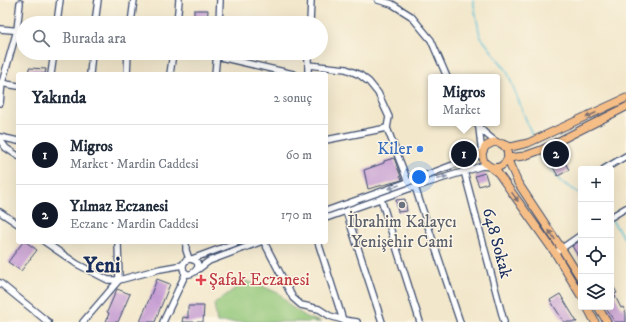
<!DOCTYPE html>
<html lang="tr">
<meta charset="utf-8">
<style>
body{margin:0;font-family:"IM FELL DW Pica",serif;background:#f2f2f3;color:#1f2937}
.controls{position:absolute;right:12px;bottom:12px;display:grid;overflow:hidden;border-radius:4px;box-shadow:0 4px 16px #0002}
.controls button{width:36px;height:36px;display:grid;place-items:center;padding:0;border:0;border-bottom:1px solid #e0e1e3;background:#fff;color:#1f2937;font:20px sans-serif}
.you{position:absolute;left:419px;top:177px;width:14px;height:14px;margin:-10px;border:3px solid #fff;border-radius:50%;background:#1a73e8;box-shadow:0 0 0 6px #1a73e833}
.badge{display:grid;place-items:center;width:26px;height:26px;border-radius:50%;background:#111827;color:#fff;font-size:13px;font-weight:700}
.pin{position:absolute;translate:-50% -50%;border:2px solid #fff;box-shadow:0 1px 4px #0006}
.popup{position:absolute;left:428px;top:74px;width:72px;height:52px;box-sizing:border-box;display:grid;place-content:center;border-radius:4px;background:#fff;filter:drop-shadow(0 1px 3px #0005);font-size:13px;white-space:nowrap;color:#747a83}
.popup b{font-size:15px;color:#1f2937}
.popup::after{content:'';position:absolute;left:50%;top:100%;margin-left:-8px;border:8px solid transparent;border-top-color:#fff}
.list{margin:0;padding:0;list-style:none}
h2{display:flex;justify-content:space-between;align-items:center;height:52px;margin:0;padding:0 16px;font-size:17px}
h2 small{font-size:13px;font-weight:400;color:#747a83}
.list li{display:grid;grid-template-columns:26px 1fr auto;gap:12px;align-items:center;box-sizing:border-box;height:60px;padding:0 16px;border-top:1px solid #e0e1e3}
.list b{display:block;font-size:15px;white-space:nowrap}
.list p{margin:0;font-size:13px;white-space:nowrap;color:#747a83}
.list em{font-size:13px;font-style:normal;color:#747a83}
.icon{flex:none;width:22px;height:22px;fill:none;stroke:currentColor;stroke-width:2;stroke-linecap:round;stroke-linejoin:round}
.map{position:relative;flex:none;width:626px;height:322px;overflow:hidden}
.search{position:absolute;background:#fff;box-shadow:0 4px 16px #0002;left:16px;top:16px;width:312px;height:44px;display:flex;align-items:center;gap:10px;box-sizing:border-box;padding:0 14px;border-radius:22px;color:#747a83;font-size:15px}
.panel{position:absolute;background:#fff;box-shadow:0 4px 16px #0002;left:16px;top:72px;width:312px;height:172px;border-radius:4px}
.map>svg:first-child{display:block}
.green{fill:#92c678;stroke:#567a6b}
.lines{fill:none;stroke-linecap:round;stroke-linejoin:round}
.stream{stroke:#5cc1d9;stroke-width:1.5}
.building{fill:#c195d2}
.minor-casing{stroke:#3b4b6e;stroke-width:8}
.major-casing{stroke:#3b4b6e;stroke-width:9}
.minor{stroke:#fff;stroke-width:5.5}
.major{stroke:#f6be87;stroke-width:7}
.oneway{fill:#7e6f70}
.oneway2{fill:#8d97ae}
.shop-dot{fill:#3f7fe0;stroke:#fcf5e5;stroke-width:1.5}
.worship-dot{fill:#6b7280;stroke:#fcf5e5;stroke-width:1.5}
.health-dot{fill:#e0444e;stroke:#fcf5e5;stroke-width:1.5}
.labels{text-anchor:middle;dominant-baseline:central;stroke-width:3;stroke-linejoin:round;paint-order:stroke}
.shop-label{font-size:17px;fill:#366cbe;stroke:#fcf5e5;text-anchor:end}
.worship-label{font-size:17px;fill:#5b616d;stroke:#fcf5e5}
.street-label{font-size:17px;fill:#1b2f5e;stroke:#fcf5e5}
.health-label{font-size:17px;fill:#be3a42;stroke:#fcf5e5;text-anchor:start}
.district-label{font-size:21px;font-weight:bold;fill:#1b2f5e;stroke:#fcf5e5}
</style>
<div class="map">
<svg width="626" height="322" viewBox="0 0 626 322">
<rect width="100%" height="100%" fill="#fcf5e5"/>
<filter id="ink" filterUnits="userSpaceOnUse"><feTurbulence type="fractalNoise" baseFrequency=".025" numOctaves="2"/><feDisplacementMap in="SourceGraphic" scale="8" xChannelSelector="R" yChannelSelector="G"/><feConvolveMatrix kernelMatrix="1 2 1 2 8 2 1 2 1" color-interpolation-filters="sRGB"/></filter>
<filter id="wash" filterUnits="userSpaceOnUse"><feTurbulence type="fractalNoise" baseFrequency=".012" numOctaves="4" result="noise"/><feDisplacementMap in="SourceGraphic" scale="16" xChannelSelector="R" yChannelSelector="G"/><feGaussianBlur stdDeviation="0.9" result="paint"/><feColorMatrix in="noise" values="0 0 0 0 0 0 0 0 0 0 0 0 0 0 0 0 0 1.4 0 .05"/><feComposite in="paint" operator="in"/></filter>
<g filter="url(#wash)">
<rect width="100%" height="100%" fill="#f2e7cb"/>
<polygon class="green" points="245,281 262,286 280,294 290,306 308,318 321,322 217,322 214,304"/>
<g class="lines">
<g class="stream">
<polyline points="473,0 480,36 507,71 532,135"/>
<polyline points="540,157 561,182 581,194"/>
<polyline points="611,219 626,241"/>
</g>
</g>
<g id="blocks">
<g class="building">
<polygon points="194,10 208,10 207,23 194,23"/>
<polygon points="29,68 46,69 45,74 28,74"/>
<polygon points="557,148 569,170 558,176 545,153"/>
<polygon points="394,158 402,180 368,189 364,170 384,163 384,161"/>
<polygon points="485,173 488,183 479,186 475,176"/>
<polygon points="405,199 407,211 398,212 396,200"/>
<polygon points="581,240 581,261 572,246"/>
<polygon points="23,242 26,242 37,250 21,271 8,262"/>
<polygon points="157,279 170,284 158,314 155,322 140,322"/>
<polygon points="611,282 617,293 614,294 621,308 623,307 626,313 626,322 615,322 605,307 611,307"/>
<polygon points="117,289 130,294 118,322 106,322 109,313 107,312"/>
<polygon points="560,294 577,322 564,322 550,300"/>
<polygon points="188,306 204,306 203,322 182,322 183,317 188,318"/>
</g>
</g>
</g>
<g filter="url(#ink)">
<use href="#blocks" fill-opacity="0" stroke="#3b4b6e" stroke-width="1"/>
<g class="lines">
<defs>
<g id="minor">
<polyline points="378,0 392,4 411,16 431,40 447,77"/>
<polyline points="57,23 60,0"/>
<polyline points="95,23 98,0"/>
<polyline points="131,23 134,0"/>
<polyline points="177,23 179,0"/>
<polyline points="219,23 220,0"/>
<polyline points="310,23 311,0"/>
<polyline points="0,29 23,31"/>
<polyline points="203,53 293,74"/>
<polyline points="308,53 308,74"/>
<polyline points="308,65 346,69 360,75 369,82 378,93 389,117 387,128 408,182"/>
<polyline points="51,74 54,53"/>
<polyline points="90,74 92,53"/>
<polyline points="127,74 128,53"/>
<polyline points="170,74 173,53"/>
<polyline points="215,74 217,53"/>
<polyline points="0,83 18,86"/>
<polyline points="0,103 2,83 17,30 20,3"/>
<path d="M476,123c6,9 13,14 22,20"/>
<polyline points="0,137 18,141"/>
<polyline points="0,140 6,148 18,156"/>
<polyline points="326,140 387,128"/>
<polyline points="604,169 626,156"/>
<polyline points="464,171 504,322"/>
<polyline points="415,187 460,322"/>
<polyline points="381,199 420,322"/>
<polyline points="326,211 408,182 482,154 479,128"/>
<polyline points="346,211 382,322"/>
<polyline points="0,212 18,224"/>
<polyline points="611,217 626,208"/>
<polyline points="326,218 411,188 482,166 491,167"/>
<polyline points="45,242 77,264 108,280 119,280 160,269 183,265 185,261 189,259"/>
<polyline points="186,242 186,250 189,259"/>
<polyline points="264,242 293,298 301,305 319,309 330,316 343,320 357,322"/>
<polyline points="318,242 343,320"/>
<polyline points="555,253 581,235"/>
<polyline points="192,259 238,242"/>
<path d="M183,265c-1,22 29,-2 7,-6"/>
<polyline points="197,270 209,261 260,242"/>
<polyline points="0,283 48,322"/>
<polyline points="83,322 119,280 118,242"/>
<polyline points="163,322 186,273"/>
</g>
<g id="major">
<polyline points="503,144 511,147 528,143 626,98"/>
<polyline points="508,158 524,156 541,150 626,107"/>
<path d="M491,167c8,2 13,-1 17,-9"/>
<polyline points="581,279 562,249 518,183 510,165 508,158 507,150 505,147 502,144 494,142 486,146 484,149 482,154 484,162 498,173 555,253 581,296"/>
<polyline points="587,307 595,322"/>
<polyline points="598,307 607,322"/>
</g>
</defs>
<use href="#minor" class="minor-casing"/>
<use href="#major" class="major-casing"/>
<use href="#minor" class="minor"/>
<use href="#major" class="major"/>
</g>
<defs><path id="oneway-solid" d="M-6-.8H1V-3.2L6.5 0L1 3.2V.8H-6Z"/></defs>
<g class="oneway">
<use href="#oneway-solid" transform="translate(591 115) rotate(155)"/>
<use href="#oneway-solid" transform="translate(515 197) rotate(55)"/>
<use href="#oneway-solid" transform="translate(552 235) rotate(-124)"/>
</g>
<g class="oneway2">
<use href="#oneway-solid" transform="translate(442 178) rotate(-18)"/>
<use href="#oneway-solid" transform="translate(394 187) rotate(161)"/>
</g>
</g>
<circle class="shop-dot" cx="420" cy="149" r="4"/>
<circle class="worship-dot" cx="402" cy="205" r="4"/>
<path class="health-dot" d="M199 274h4v4h4v4h-4v4h-4v-4h-4v-4h4z"/>
<g class="labels">
<g class="shop-label">
<text x="412" y="149">Kiler</text>
</g>
<g class="worship-label">
<text x="402" y="222">İbrahim Kalaycı<tspan x="402" dy="20">Yenişehir Cami</tspan></text>
</g>
<g class="street-label">
<text transform="translate(497 243) rotate(75)">648 Sokak</text>
</g>
<g class="health-label">
<text x="209" y="280">Şafak Eczanesi</text>
</g>
<g class="district-label">
<text x="102" y="266">Yeni</text>
</g>
</g>
</svg>
<div class="controls">
<button>+</button>
<button>−</button>
<button><svg class="icon" aria-label="locate" viewBox="0 0 24 24"><circle cx="12" cy="12" r="6"/><path d="M12 2v4M12 18v4M2 12h4M18 12h4"/></svg></button>
<button><svg class="icon" aria-label="layers" viewBox="0 0 24 24"><path d="M12 4l9 5-9 5-9-5zM3 14l9 5 9-5"/></svg></button>
</div>
<div class="you"></div>
<div class="pin badge" style="left:464px;top:154px">1</div>
<div class="popup"><b>Migros</b>Market</div>
<div class="pin badge" style="left:556px;top:154px">2</div>
<div class="search"><svg class="icon" aria-label="search" viewBox="0 0 24 24"><circle cx="10" cy="10" r="6"/><path d="M15 15l6 6"/></svg>Burada ara</div>
<section class="panel">
<h2>Yakında<small>2 sonuç</small></h2>
<ul class="list">
<li><span class="badge">1</span><div><b>Migros</b><p>Market · Mardin Caddesi</p></div><em>60 m</em></li>
<li><span class="badge">2</span><div><b>Yılmaz Eczanesi</b><p>Eczane · Mardin Caddesi</p></div><em>170 m</em></li>
</ul>
</section>
</div>
